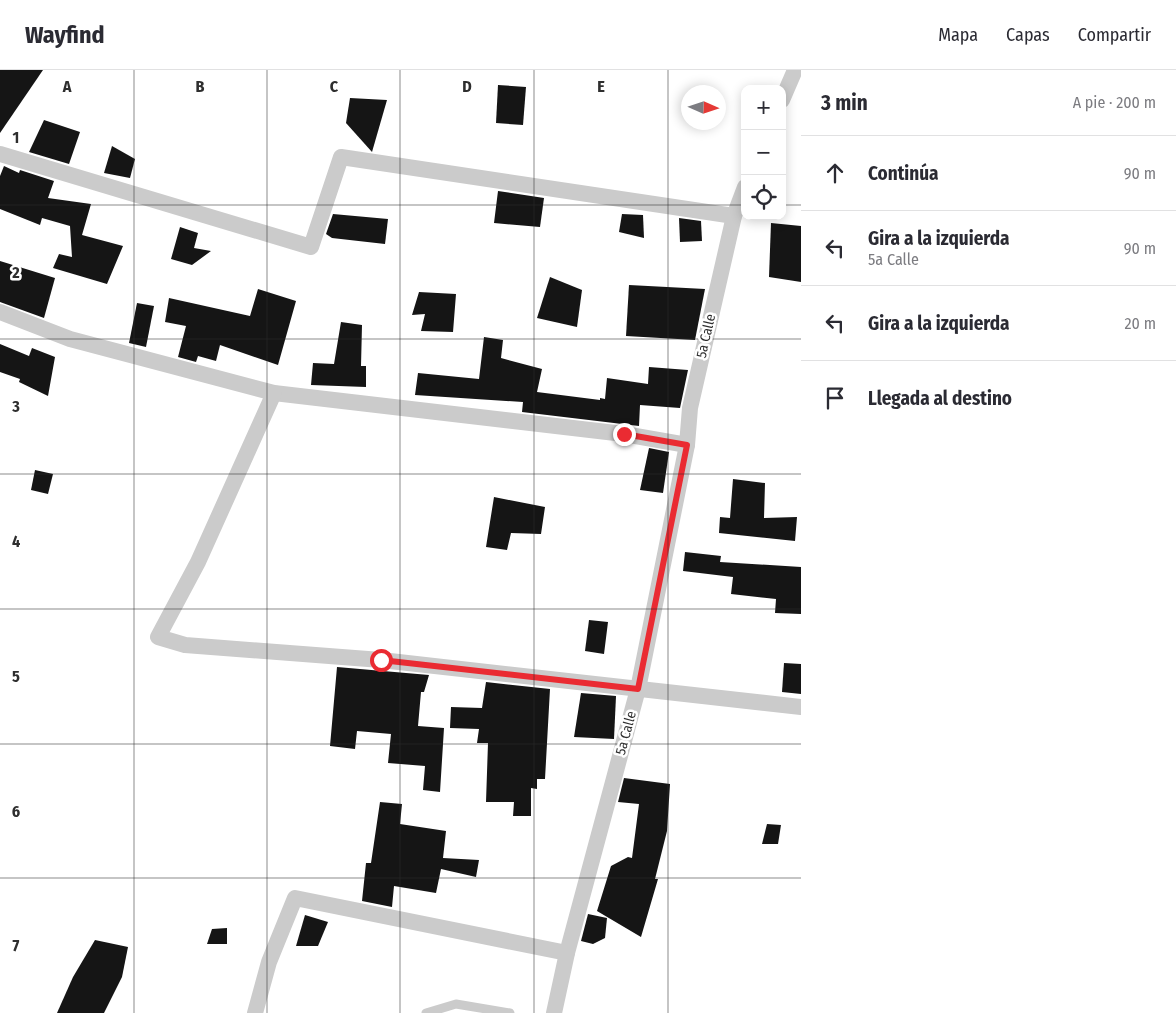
<!DOCTYPE html>
<html lang="es">
<meta charset="utf-8">
<style>
body{margin:0;font-family:"Fira Sans Condensed",sans-serif;background:#f7f7f7;color:#2b2b33}
.controls{position:absolute;right:15px;top:15px;display:grid;overflow:hidden;border-radius:10px;box-shadow:0 2px 12px #0003}
.controls button{width:45px;height:45px;display:grid;place-items:center;padding:0;border:0;border-bottom:1px solid #e1e1e2;background:#fff;color:#2b2b33;font:25px sans-serif}
.compass{position:absolute;left:681px;top:15px;width:45px;height:45px;border-radius:50%;background:#fff;box-shadow:0 2px 12px #0003;rotate:93deg}
.stop{position:absolute;width:15px;height:15px;margin:-11px;border:4px solid #ea2b32;border-radius:50%;background:#fff}
.stop.end{background:#ea2b32;border-color:#fff;box-shadow:0 1px 5px #0008}
.list{margin:0;padding:0;list-style:none}
h2{display:flex;justify-content:space-between;align-items:center;height:65px;margin:0;padding:0 20px;font-size:21px}
h2 small{font-size:16px;font-weight:400;color:#7c7c81}
.list li{display:grid;grid-template-columns:32px 1fr auto;gap:15px;align-items:center;box-sizing:border-box;height:75px;padding:0 20px;border-top:1px solid #e1e1e2}
.list b{display:block;font-size:19px;white-space:nowrap}
.list p{margin:0;font-size:16px;white-space:nowrap;color:#7c7c81}
.list em{font-size:16px;font-style:normal;color:#7c7c81}
.icon{flex:none;width:28px;height:28px;fill:none;stroke:currentColor;stroke-width:2;stroke-linecap:round;stroke-linejoin:round}
.map{position:relative;flex:none;width:801px;height:943px;overflow:hidden}
header{display:flex;align-items:center;gap:30px;box-sizing:border-box;height:70px;padding:0 25px;background:#fff;border-bottom:1px solid #e1e1e2}
header strong{font-size:24px}
nav{display:flex;gap:28px;margin-inline-start:auto;font-size:18px}
main{display:flex}
aside{flex:1;background:#fff}
.map>svg:first-child{display:block}
.building{fill:#151515}
.lines{fill:none;stroke-linecap:round;stroke-linejoin:round}
.lane{stroke:#cbcbcb;stroke-width:9}
.street{stroke:#cbcbcb;stroke-width:16}
.route{stroke:#ea2b32;stroke-width:6}
.grid{fill:none;stroke:#2e2e2e;stroke-width:1;stroke-opacity:0.55}
.labels{text-anchor:middle;dominant-baseline:central;stroke-width:5;stroke-linejoin:round;paint-order:stroke}
.street-label{font-size:14px;fill:#2e2e2e;stroke:#fff}
.grid-label{font-size:16px;text-anchor:middle;font-weight:bold;fill:#2e2e2e;stroke:#fff;stroke-width:5;stroke-linejoin:round;paint-order:stroke}
</style>
<header>
<strong>Wayfind</strong>
<nav><a>Mapa</a><a>Capas</a><a>Compartir</a></nav>
</header>
<main>
<div class="map">
<svg width="801" height="943" viewBox="0 0 801 943">
<rect width="100%" height="100%" fill="#fff"/>
<g class="building">
<polygon points="0,0 43,0 0,63"/>
<polygon points="498,15 526,17 523,55 496,53"/>
<polygon points="350,28 387,30 372,82 346,53"/>
<polygon points="44,50 80,62 69,94 29,82"/>
<polygon points="112,76 135,89 130,108 104,103"/>
<polygon points="4,96 19,103 20,100 54,111 48,128 91,134 82,165 123,176 107,214 53,198 59,184 72,187 70,156 42,148 40,155 0,139 0,106"/>
<polygon points="498,121 544,128 540,157 494,153"/>
<polygon points="333,144 388,149 385,174 332,168 326,164"/>
<polygon points="622,144 643,145 644,168 619,162"/>
<polygon points="679,148 701,151 702,171 680,172"/>
<polygon points="771,153 801,156 801,212 769,207"/>
<polygon points="180,157 198,163 194,178 211,181 192,195 171,189"/>
<polygon points="0,191 55,208 44,248 0,232"/>
<polygon points="550,207 582,220 577,257 537,248"/>
<polygon points="629,215 705,219 695,270 626,266"/>
<polygon points="258,219 296,231 278,295 220,275 216,291 198,286 196,292 178,287 186,256 165,252 169,228 250,246"/>
<polygon points="419,222 456,224 453,262 421,261 425,244 412,245"/>
<polygon points="137,233 154,236 146,277 129,273"/>
<polygon points="341,252 362,255 361,296 366,296 366,317 311,315 313,293 334,294"/>
<polygon points="484,267 503,270 501,288 542,299 537,322 600,330 600,328 605,329 607,308 648,314 649,297 688,300 680,338 640,335 639,356 522,342 523,332 415,325 418,303 479,309"/>
<polygon points="0,274 29,286 32,278 55,287 48,326 19,312 20,309 0,302"/>
<polygon points="649,378 669,382 663,423 640,420"/>
<polygon points="35,400 53,404 48,424 31,420"/>
<polygon points="733,409 765,413 764,448 797,447 795,471 719,463 720,447 730,448"/>
<polygon points="494,427 545,437 541,464 511,463 507,480 486,477"/>
<polygon points="685,482 721,486 720,492 801,497 801,544 775,543 776,529 731,524 733,507 683,501"/>
<polygon points="589,550 608,552 604,584 585,581"/>
<polygon points="784,593 801,594 801,624 782,622"/>
<polygon points="337,597 429,605 424,622 421,622 418,656 444,658 440,722 423,720 425,696 388,693 391,664 357,661 355,679 330,676"/>
<polygon points="486,612 550,619 545,709 537,709 537,719 531,718 531,746 513,746 514,732 486,732 488,673 477,673 479,659 450,658 451,637 482,638"/>
<polygon points="581,623 616,626 614,669 574,667"/>
<polygon points="624,708 670,714 667,761 655,809 658,809 641,867 597,841 611,796 628,787 632,788 639,734 618,732"/>
<polygon points="380,732 402,734 400,754 446,761 443,788 479,790 476,807 441,799 436,823 394,816 392,837 362,831 366,793 371,793"/>
<polygon points="767,754 781,755 778,774 762,774"/>
<polygon points="588,844 607,848 605,868 593,874 581,871"/>
<polygon points="305,845 328,852 318,876 296,876"/>
<polygon points="227,858 227,874 207,874 212,859"/>
<polygon points="95,870 128,877 122,907 104,943 57,943 73,907"/>
</g>
<g class="lines">
<polyline class="lane" points="426,943 456,934 510,943"/>
<g class="street">
<polyline points="782,30 795,0"/>
<polyline points="0,84 311,177 341,87 734,146"/>
<polyline points="0,242 70,269 274,323 624,364 687,375"/>
<polyline points="274,323 198,492 158,567 185,575 381,590 801,637"/>
<polyline points="255,943 269,892 295,828 567,883"/>
<polyline points="554,943 567,883 638,619 687,375 690,338 734,146 745,117"/>
</g>
</g>
<g class="lines">
<polyline class="route" points="381,590 638,619 687,375 624,364"/>
</g>
<path class="grid" d="M134,0v943M267,0v943M400,0v943M534,0v943M668,0v943M0,135h745M782,135h19M0,269h801M0,404h801M0,539h801M0,674h801M0,808h801"/>
<g class="labels">
<g class="street-label">
<text transform="translate(706 266) rotate(-77)">5a Calle</text>
<text transform="translate(626 663) rotate(-75)">5a Calle</text>
</g>
</g>
<g class="grid-label">
<text x="67" y="22">A</text>
<text x="200" y="22">B</text>
<text x="334" y="22">C</text>
<text x="467" y="22">D</text>
<text x="601" y="22">E</text>
<text x="16" y="73">1</text>
<text x="16" y="208">2</text>
<text x="16" y="342">3</text>
<text x="16" y="477">4</text>
<text x="16" y="612">5</text>
<text x="16" y="747">6</text>
<text x="16" y="881">7</text>
</g>
</svg>
<div class="controls">
<button>+</button>
<button>−</button>
<button><svg class="icon" aria-label="locate" viewBox="0 0 24 24"><circle cx="12" cy="12" r="6"/><path d="M12 2v4M12 18v4M2 12h4M18 12h4"/></svg></button>
</div>
<svg class="compass" viewBox="-18 -18 36 36"><path d="M0-13l5 13h-10z" fill="#e53935"/><path d="M0 13l5-13h-10z" fill="#7c7c81"/></svg>
<div class="stop" style="left:381px;top:590px"></div>
<div class="stop end" style="left:624px;top:364px"></div>
</div>
<aside>
<h2>3 min<small>A pie · 200 m</small></h2>
<ul class="list">
<li><svg class="icon" aria-label="ahead" viewBox="0 0 24 24"><path d="M12 20V5M6 11l6-6 6 6"/></svg><div><b>Continúa</b></div><em>90 m</em></li>
<li><svg class="icon" aria-label="left" viewBox="0 0 24 24"><path d="M17 20v-9H6M10 6l-5 5 5 5"/></svg><div><b>Gira a la izquierda</b><p>5a Calle</p></div><em>90 m</em></li>
<li><svg class="icon" aria-label="left" viewBox="0 0 24 24"><path d="M17 20v-9H6M10 6l-5 5 5 5"/></svg><div><b>Gira a la izquierda</b></div><em>20 m</em></li>
<li><svg class="icon" aria-label="arrive" viewBox="0 0 24 24"><path d="M6 21V4h12l-3 4 3 4H6"/></svg><div><b>Llegada al destino</b></div></li>
</ul>
</aside>
</main>
